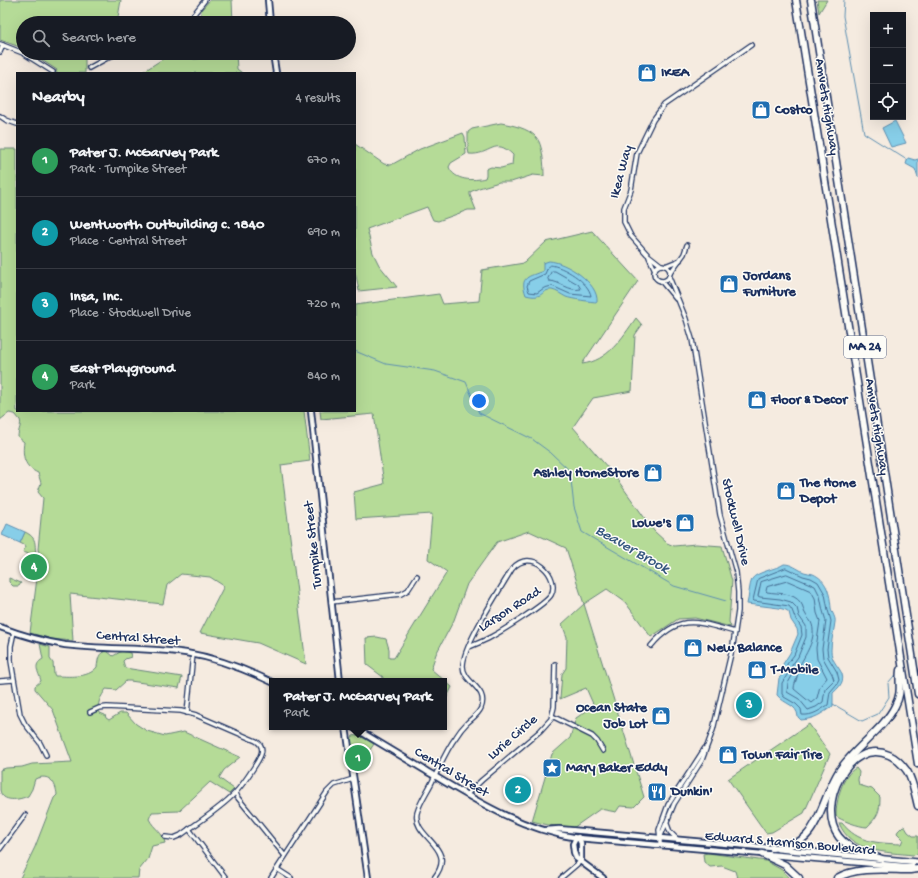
<!DOCTYPE html>
<meta charset="utf-8">
<style>
body{margin:0;font-family:"Gochi Hand",sans-serif;background:#20242c;color:#f1f3f6}
.controls{position:absolute;right:12px;top:12px;display:grid;overflow:hidden;border-radius:0px;box-shadow:0 4px 16px #0002}
.controls button{width:36px;height:36px;display:grid;place-items:center;padding:0;border:0;border-bottom:1px solid #363941;background:#171b24;color:#f1f3f6;font:20px sans-serif}
.you{position:absolute;left:479px;top:401px;width:14px;height:14px;margin:-10px;border:3px solid #fff;border-radius:50%;background:#1a73e8;box-shadow:0 0 0 6px #1a73e833}
.badge{display:grid;place-items:center;width:26px;height:26px;border-radius:50%;background:#d93025;color:#fff;font-size:13px;font-weight:700}
.pin{position:absolute;translate:-50% -50%;border:2px solid #fff;box-shadow:0 1px 4px #0006}
.popup{position:absolute;left:269px;top:678px;width:178px;height:52px;box-sizing:border-box;display:grid;place-content:center;border-radius:0px;background:#171b24;filter:drop-shadow(0 1px 3px #0005);font-size:13px;white-space:nowrap;color:#9ea1a6}
.popup b{font-size:15px;color:#f1f3f6}
.popup::after{content:'';position:absolute;left:50%;top:100%;margin-left:-8px;border:8px solid transparent;border-top-color:#171b24}
.list{margin:0;padding:0;list-style:none}
h2{display:flex;justify-content:space-between;align-items:center;height:52px;margin:0;padding:0 16px;font-size:17px}
h2 small{font-size:13px;font-weight:400;color:#9ea1a6}
.list li{display:grid;grid-template-columns:26px 1fr auto;gap:12px;align-items:center;box-sizing:border-box;height:72px;padding:0 16px;border-top:1px solid #363941}
.list b{display:block;font-size:15px;white-space:nowrap}
.list p{margin:0;font-size:13px;white-space:nowrap;color:#9ea1a6}
.list em{font-size:13px;font-style:normal;color:#9ea1a6}
.icon{flex:none;width:22px;height:22px;fill:none;stroke:currentColor;stroke-width:2;stroke-linecap:round;stroke-linejoin:round}
.map{position:relative;flex:none;width:918px;height:878px;overflow:hidden}
.search{position:absolute;background:#171b24;box-shadow:0 4px 16px #0002;left:16px;top:16px;width:340px;height:44px;display:flex;align-items:center;gap:10px;box-sizing:border-box;padding:0 14px;border-radius:22px;color:#9ea1a6;font-size:15px}
.panel{position:absolute;background:#171b24;box-shadow:0 4px 16px #0002;left:16px;top:72px;width:340px;height:340px;border-radius:0px}
.map>svg:first-child{display:block}
.green{fill:#b5db97;stroke:#68857a}
.water{fill:#87cee8;stroke:#5c8eb1}
.lines{fill:none;stroke-linecap:round;stroke-linejoin:round}
.shore{stroke:#466f95;stroke-width:1}
.stream{stroke:#5c8eb1;stroke-width:1}
.street-casing{stroke:#1b2f5e;stroke-width:6}
.secondary-casing{stroke:#1b2f5e;stroke-width:8}
.primary-casing{stroke:#1b2f5e;stroke-width:8}
.highway-casing{stroke:#1b2f5e;stroke-width:9}
.street{stroke:#fdfcf7;stroke-width:3.5}
.secondary{stroke:#fdfcf7;stroke-width:4.5}
.primary{stroke:#fdfcf7;stroke-width:5}
.highway{stroke:#fdfcf7;stroke-width:6}
.labels{text-anchor:middle;dominant-baseline:central;stroke-width:3;stroke-linejoin:round;paint-order:stroke}
.shield{fill:#fdfcf7;stroke:#5f6c8c;stroke-width:1}
.shield-label{font-size:13px;font-weight:bold;fill:#1b2f5e}
.poi-label{font-size:14px;font-weight:bold;fill:#1b2f5e;stroke:#fdfcf7;text-anchor:start}
.street-label{font-size:14px;fill:#1b2f5e;stroke:#fdfcf7}
.water-label{font-size:15px;font-style:italic;fill:#365780;stroke:#fdfcf7}
</style>
<div class="map">
<svg width="918" height="878" viewBox="0 0 918 878">
<rect width="100%" height="100%" fill="#f5ebe0"/>
<filter id="ink" filterUnits="userSpaceOnUse"><feTurbulence type="fractalNoise" baseFrequency=".025" numOctaves="2"/><feDisplacementMap in="SourceGraphic" scale="8" xChannelSelector="R" yChannelSelector="G"/><feConvolveMatrix kernelMatrix="1 2 1 2 8 2 1 2 1" color-interpolation-filters="sRGB"/></filter>
<g filter="url(#ink)">
<g class="green">
<polygon points="0,0 121,0 117,23 23,23 23,48 0,40"/>
<polygon points="210,0 232,0 233,23 202,23 201,10"/>
<polygon points="817,0 827,0 819,13"/>
<polygon points="31,53 85,53 85,73 55,73 57,70"/>
<polygon points="172,53 183,53 194,59 207,58 207,53 236,53 237,69 242,73 141,73"/>
<path d="M501,123c11,2 27,5 35,14 7,7 8,29 8,39l-11,-1 -22,7h-12l-20,6 -9,4v3l6,15h-8l-30,11 -5,-1 -6,-13 -60,22 6,24 6,12 18,22 -38,4 -4,-20v-127l29,20 7,1 29,-16 43,-16 2,4 1,17 -15,9 -2,4c5,14 25,14 36,11l1,-3v-6l5,-2 10,1 11,-3 1,-10c-19,-19 -22,1 -44,-1l-1,-5v-17l4,-3z"/>
<path d="M0,149h17v262h287l6,50 -29,4 25,199 -48,-21 -58,-10 24,-47 -14,-9 -29,-3 -14,11 -4,19 -93,-10 3,47 -21,-2 -22,-6 7,-55 6,-16 -4,-8 -1,-5 5,-51 -5,-6 3,-9 -3,-10c-14,-6 -16,-17 -14,-31l-6,-5c0,-7 4,-12 2,-17l-5,-6 -6,-1 -9,7z"/>
<path d="M592,231l46,50 -56,83c26,-3 40,-26 54,-46l6,7 -7,10 -3,56 -39,7 -20,29 41,48 40,56 13,12 7,3 22,-2 26,2 10,35 -3,41 2,5 -36,-9 -17,1 -27,18 -26,-35 -18,-13 -23,15 60,193 -10,10 -14,-1 -4,6 -16,-3 -27,19 -25,-3 -16,-4 20,-67 18,-16 6,-20 18,-12 -8,-18 -26,11 2,-25 4,-6 1,-31 -5,-13 22,-20 -18,-56 -37,-17 -32,11 -30,42 -13,36 -18,34 -5,15 21,18 -8,16v-22h-62l1,-4 -16,-12 -1,-27 11,-1 9,2 3,10v9h5l53,-86 -19,-13 4,-45 -76,5 -2,-27 30,-8 -10,-70 -53,5 -1,-8h35v-106l84,-11 4,10 36,-3 3,-31 42,-7 22,-21z"/>
<path d="M25,532c17,8 5,17 15,27l-7,19 -7,-1 9,-21 -12,-4 3,-6 -6,-3z"/>
<polygon points="9,578 21,583 19,586 13,586 9,582"/>
<path d="M40,644l10,3v12l3,4 1,11 1,2c13,0 33,3 42,-9 1,-7 1,-15 10,-16l6,5 9,-5 8,2 1,4 -6,2 -2,2 2,7 57,9 -3,11 -49,-7h-4l-10,9 -10,-1c-5,8 -10,14 -6,24l5,2 1,3 3,2 11,-7h6l10,11 11,7 18,5 19,-4 56,25 -16,13 -5,8 15,11 -5,5 -19,-12 -31,29 -27,1 -3,7c5,10 14,13 16,24l-13,3 -4,13 -9,11 -1,8h-118l15,-31 19,-49 3,-3c-1,-13 -8,-22 -22,-16l-3,10 -4,7c-9,4 -26,7 -28,-6 0,-6 0,-14 0,-20l6,-2 16,-1 10,-3 40,-2 -19,-52 -18,-21v-3l6,-5c-2,-9 -9,-16 2,-22z"/>
<polygon points="809,724 830,754 804,813 772,832 766,833 728,779"/>
<polygon points="358,735 374,744 355,772 350,741 353,736"/>
<path d="M856,768l3,4 -1,8 1,5 13,4 8,8c0,15 -2,19 -13,30 -7,0 -27,-7 -31,-11 0,-15 6,-41 20,-48z"/>
<path d="M839,823h3c16,20 35,20 59,21l2,-5 -6,-6 1,-2 5,-5 2,1 3,5 5,4h5v18l-5,1c-27,-3 -62,-2 -74,-32z"/>
<polygon points="708,853 766,861 782,870 789,878 737,878 735,871 722,866 710,867 704,862 703,854"/>
</g>
<g class="water">
<polygon points="895,121 906,143 891,147 882,128"/>
<polygon points="908,158 915,160 918,159 918,178 915,169 906,164"/>
<path d="M549,261c17,1 50,22 48,41 -5,0 -26,-3 -31,-5 -4,-2 -9,-6 -14,-7 -11,-1 -8,10 -26,5 -7,-19 3,-18 17,-24v-8z"/>
<polygon points="7,524 25,532 20,543 2,535"/>
<path d="M784,564c8,0 13,5 20,8 3,1 6,1 9,2 14,6 17,20 18,34 1,5 5,10 4,14 -1,9 -4,19 -4,28 0,19 25,23 2,43v13c-12,8 -18,13 -32,14l-3,-3c-1,-13 -13,-12 -21,-22l2,-17c5,-4 5,-8 4,-14l7,-11 8,-19 -1,-5 -6,-9 -2,-8 -3,-2 -7,-2 -32,-4c2,-7 2,-18 5,-25 4,-7 25,-10 32,-15z"/>
</g>
<g class="lines">
<g class="shore">
<path d="M550,265c13,1 39,17 41,31l-21,-2 -18,-8 -8,2 -7,5 -8,-1 -2,-6 2,-5 16,-7 3,-7z"/>
<path d="M552,271h3l23,13 3,5c-12,3 -21,-8 -32,-8l-1,-2z"/>
<path d="M786,568l17,8 8,2 7,4 7,12 3,16 3,11 -4,28 1,8 9,15 2,8 -2,4 -7,8 -2,13c-8,5 -15,11 -26,10l-1,-6 -5,-5 -12,-7 -2,-3v-11l5,-8v-11l7,-9 8,-20 -1,-8 -6,-9 -3,-8 -3,-4 -35,-5 -1,-1 5,-21z"/>
<polygon points="787,574 815,586 820,596 823,611 826,621 822,649 823,658 832,674 834,680 825,689 823,702 816,707 808,710 799,699 787,692 788,683 792,676 792,665 798,657 806,637 806,626 799,616 797,608 791,602 780,599 760,597 758,596 761,582"/>
<path d="M788,581l23,10 4,7 2,15 3,8 -4,27 1,11 10,19 -7,8 -3,12 -6,5 -17,-14c0,-5 2,-7 3,-12 1,-3 1,-8 3,-12 6,-12 18,-28 11,-43 -2,-3 -4,-5 -5,-7 -3,-4 -2,-8 -5,-12 -8,-11 -22,-9 -34,-11l-1,-1 1,-4z"/>
</g>
<g class="stream">
<polyline points="844,0 843,16 864,133 907,160"/>
<polyline points="355,351 386,364 435,371 466,382 479,413 532,439 551,453 570,471 574,507 582,532 674,586 726,601"/>
<polyline points="833,704 862,721 878,714 889,697 888,683 894,676"/>
</g>
<defs>
<g id="street">
<polyline points="181,23 190,19 205,0"/>
<polyline points="0,44 23,53"/>
<polyline points="0,52 3,45"/>
<polyline points="23,53 53,72"/>
<polyline points="89,68 109,57 119,53"/>
<polyline points="0,116 6,120 17,124"/>
<polyline points="649,257 655,270"/>
<circle cx="662" cy="273" r="8"/>
<polyline points="661,265 647,254 631,236 624,222 624,208 631,190 637,153 653,120 664,105 751,45"/>
<polyline points="665,266 680,260"/>
<polyline points="670,273 684,254 687,245"/>
<polyline points="661,281 676,299"/>
<polyline points="331,602 401,594 408,590 417,576"/>
<polyline points="14,632 11,646 11,661 20,714 25,724 40,743 46,755"/>
<path d="M651,646c29,-34 47,-24 84,-14"/>
<polyline points="0,681 13,680"/>
<path d="M90,712l9,-4 8,-1 74,4 15,4 60,26c10,6 5,15 0,23 -7,11 -13,21 -22,30 -13,14 -37,29 -53,41l-7,3 -9,-1"/>
<polyline points="187,713 193,654"/>
<polyline points="552,716 592,736 597,741 603,751"/>
<polyline points="236,793 238,798 285,856"/>
<polyline points="466,795 482,780 540,731 551,719 554,707 555,664"/>
<polyline points="667,824 670,832 678,840"/>
<polyline points="189,829 226,878"/>
<polyline points="660,838 659,830 668,805 705,748"/>
<polyline points="660,845 660,838 674,804 702,760 713,730 733,645 738,611 738,592 736,572 720,515 692,339 686,319 669,277"/>
<polyline points="0,849 25,815"/>
<polyline points="277,869 291,878"/>
<polyline points="271,878 327,792 334,785 353,779"/>
<path d="M434,878c25,-31 -22,-40 -17,-65 3,-12 11,-22 16,-33 7,-14 13,-30 23,-43 3,-5 7,-10 11,-14 5,-5 11,-8 14,-15 8,-20 -18,-25 -18,-42 0,-21 37,-76 49,-97 20,-23 49,8 39,26 -5,9 -49,36 -60,42 -7,4 -15,7 -22,10"/>
<polyline points="561,878 581,861"/>
</g>
<g id="secondary">
<polyline points="268,0 270,23"/>
<polyline points="273,53 276,73"/>
<polyline points="311,411 340,681"/>
<path d="M0,627c21,8 42,14 65,18 40,5 81,2 121,8 30,5 59,16 86,29"/>
<polyline points="346,727 368,878"/>
<path d="M353,727c23,14 47,28 70,42 50,30 96,60 155,69l184,16"/>
<polyline points="546,830 559,829 772,848"/>
<polyline points="578,837 581,843 581,861"/>
<polyline points="578,838 575,840 573,844 574,852 576,858 603,878"/>
</g>
<g id="primary">
<polyline points="778,849 918,862"/>
<polyline points="763,854 912,867"/>
</g>
<g id="highway">
<polyline points="796,0 918,764"/>
<polyline points="811,0 874,406 918,694"/>
<path d="M772,848c12,-1 24,-2 34,-12 14,-14 21,-47 33,-65 15,-23 45,-42 56,-65 8,-15 3,-22 5,-36"/>
<polyline points="762,854 785,865 799,878"/>
<path d="M882,859c-16,-5 -32,-9 -43,-22 -24,-31 10,-100 50,-82 7,3 13,9 18,16 6,10 8,23 11,35"/>
<path d="M837,878c20,-12 51,-8 73,-8l8,-1"/>
</g>
</defs>
<use href="#street" class="street-casing"/>
<use href="#secondary" class="secondary-casing"/>
<use href="#primary" class="primary-casing"/>
<use href="#highway" class="highway-casing"/>
<use href="#street" class="street"/>
<use href="#secondary" class="secondary"/>
<use href="#primary" class="primary"/>
<use href="#highway" class="highway"/>
</g>
</g>
<defs>
<symbol id="shop-square" viewBox="-11 -11 22 22"><rect x="-9" y="-9" width="18" height="18" rx="4" fill="#1f6fb2" stroke="#fdfcf7"/><path d="M-5-2.5h2.3a2.7 3.5 0 0 1 5.4 0H5L5.5 6h-11ZM-1.5-2.5h3a1.5 2.3 0 0 0-3 0Z" fill="#fff"/></symbol>
<symbol id="sight-square" viewBox="-11 -11 22 22"><rect x="-9" y="-9" width="18" height="18" rx="4" fill="#1f6fb2" stroke="#fdfcf7"/><path d="M0-6L1.8-2.2L6-1.7L2.9 1.2L3.7 5.4L0 3.3L-3.7 5.4L-2.9 1.2L-6-1.7L-1.8-2.2Z" fill="#fff"/></symbol>
<symbol id="restaurant-square" viewBox="-11 -11 22 22"><rect x="-9" y="-9" width="18" height="18" rx="4" fill="#1f6fb2" stroke="#fdfcf7"/><path d="M-5-6h1v4h1v-4h1v4h1v-4h1v5L-1.5 .5V6h-2V.5L-5-1ZM5-6V6H3V1.5H1.5Q1.5-4 5-6Z" fill="#fff"/></symbol>
</defs>
<g fill-rule="evenodd">
<use href="#shop-square" x="636" y="62" width="22" height="22"/>
<use href="#shop-square" x="750" y="99" width="22" height="22"/>
<use href="#shop-square" x="718" y="273" width="22" height="22"/>
<use href="#shop-square" x="746" y="389" width="22" height="22"/>
<use href="#shop-square" x="642" y="462" width="22" height="22"/>
<use href="#shop-square" x="775" y="480" width="22" height="22"/>
<use href="#shop-square" x="674" y="512" width="22" height="22"/>
<use href="#shop-square" x="682" y="637" width="22" height="22"/>
<use href="#shop-square" x="746" y="659" width="22" height="22"/>
<use href="#shop-square" x="650" y="705" width="22" height="22"/>
<use href="#shop-square" x="717" y="744" width="22" height="22"/>
<use href="#sight-square" x="541" y="757" width="22" height="22"/>
<use href="#restaurant-square" x="646" y="781" width="22" height="22"/>
</g>
<g class="labels">
<rect class="shield" x="844" y="336" width="42" height="22" rx="3"/>
<g class="shield-label">
<text x="865" y="347">MA 24</text>
</g>
<g class="poi-label">
<text x="661" y="73">IKEA</text>
<text x="775" y="110">Costco</text>
<text x="743" y="276">Jordans<tspan x="743" dy="16">Furniture</tspan></text>
<text x="771" y="400">Floor &amp; Decor</text>
<text x="639" y="473" text-anchor="end">Ashley HomeStore</text>
<text x="800" y="483">The Home<tspan x="800" dy="16">Depot</tspan></text>
<text x="671" y="523" text-anchor="end">Lowe's</text>
<text x="707" y="648">New Balance</text>
<text x="771" y="670">T-Mobile</text>
<text x="647" y="708" text-anchor="end">Ocean State<tspan x="647" dy="16">Job Lot</tspan></text>
<text x="742" y="755">Town Fair Tire</text>
<text x="566" y="768">Mary Baker Eddy</text>
<text x="671" y="792">Dunkin'</text>
</g>
<g class="street-label">
<text transform="translate(826 107) rotate(81)">Amvets Highway</text>
<text transform="translate(622 172) rotate(-75)">Ikea Way</text>
<text transform="translate(876 427) rotate(81)">Amvets Highway</text>
<text transform="translate(735 522) rotate(77)">Stockwell Drive</text>
<text transform="translate(314 545) rotate(-96)">Turnpike Street</text>
<text transform="translate(510 610) rotate(-33)">Larson Road</text>
<text transform="translate(138 639) rotate(4)">Central Street</text>
<text transform="translate(513 738) rotate(-41)">Lurie Circle</text>
<text transform="translate(451 773) rotate(31)">Central Street</text>
<text transform="translate(790 844) rotate(5)">Edward S Harrison Boulevard</text>
</g>
<g class="water-label">
<text transform="translate(632 550) rotate(30)">Beaver Brook</text>
</g>
</g>
</svg>
<div class="controls">
<button>+</button>
<button>−</button>
<button><svg class="icon" aria-label="locate" viewBox="0 0 24 24"><circle cx="12" cy="12" r="6"/><path d="M12 2v4M12 18v4M2 12h4M18 12h4"/></svg></button>
</div>
<div class="you"></div>
<div class="pin badge" style="left:358px;top:758px;background:#2e9e5b">1</div>
<div class="popup"><b>Pater J. McGarvey Park</b>Park</div>
<div class="pin badge" style="left:518px;top:790px;background:#0f9aa8">2</div>
<div class="pin badge" style="left:749px;top:705px;background:#0f9aa8">3</div>
<div class="pin badge" style="left:34px;top:567px;background:#2e9e5b">4</div>
<div class="search"><svg class="icon" aria-label="search" viewBox="0 0 24 24"><circle cx="10" cy="10" r="6"/><path d="M15 15l6 6"/></svg>Search here</div>
<section class="panel">
<h2>Nearby<small>4 results</small></h2>
<ul class="list">
<li><span class="badge" style="background:#2e9e5b">1</span><div><b>Pater J. McGarvey Park</b><p>Park · Turnpike Street</p></div><em>670 m</em></li>
<li><span class="badge" style="background:#0f9aa8">2</span><div><b>Wentworth Outbuilding c. 1840</b><p>Place · Central Street</p></div><em>690 m</em></li>
<li><span class="badge" style="background:#0f9aa8">3</span><div><b>Insa, Inc.</b><p>Place · Stockwell Drive</p></div><em>720 m</em></li>
<li><span class="badge" style="background:#2e9e5b">4</span><div><b>East Playground</b><p>Park</p></div><em>840 m</em></li>
</ul>
</section>
</div>
